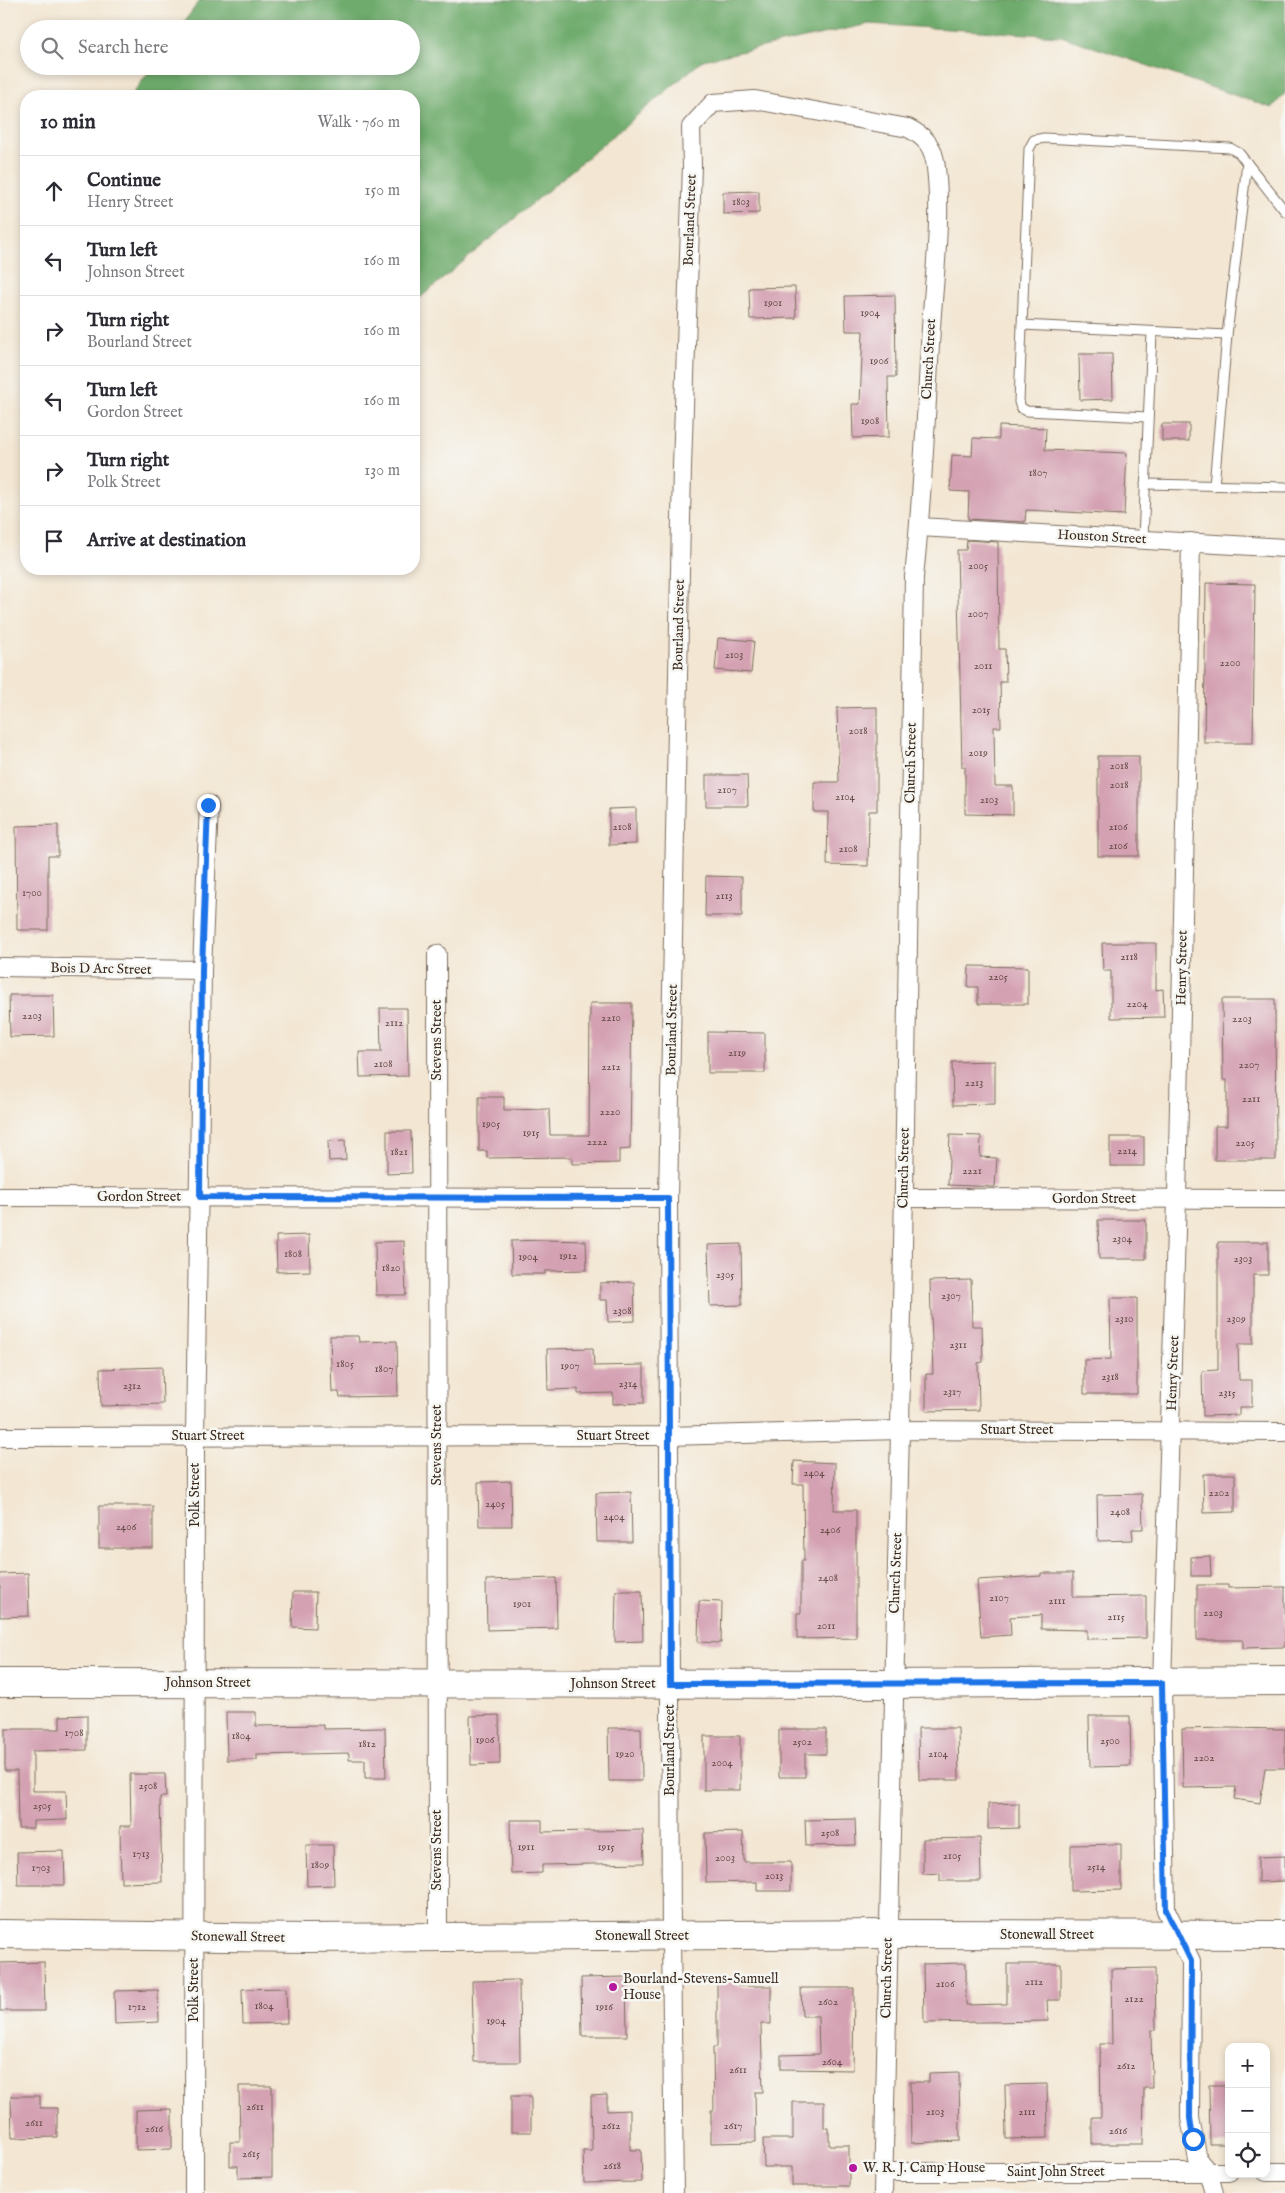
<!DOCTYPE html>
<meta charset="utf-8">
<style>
body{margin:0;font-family:"IM FELL English",serif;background:#f7f7f7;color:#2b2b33}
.controls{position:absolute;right:15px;bottom:15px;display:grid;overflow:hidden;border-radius:10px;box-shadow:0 2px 8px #0003}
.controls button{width:45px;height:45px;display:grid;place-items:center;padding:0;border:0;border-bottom:1px solid #e1e1e2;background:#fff;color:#2b2b33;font:25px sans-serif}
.stop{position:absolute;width:15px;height:15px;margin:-11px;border:4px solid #1a73e8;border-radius:50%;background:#fff}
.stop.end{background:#1a73e8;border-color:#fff;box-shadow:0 1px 5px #0008}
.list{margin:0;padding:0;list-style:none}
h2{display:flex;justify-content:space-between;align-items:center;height:65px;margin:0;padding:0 20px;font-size:21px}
h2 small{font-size:16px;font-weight:400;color:#7c7c81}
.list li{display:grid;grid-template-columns:32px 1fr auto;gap:15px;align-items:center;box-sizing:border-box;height:70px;padding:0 20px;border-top:1px solid #e1e1e2}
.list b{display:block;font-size:19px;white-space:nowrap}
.list p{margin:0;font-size:16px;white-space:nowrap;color:#7c7c81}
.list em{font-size:16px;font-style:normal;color:#7c7c81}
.icon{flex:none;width:28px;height:28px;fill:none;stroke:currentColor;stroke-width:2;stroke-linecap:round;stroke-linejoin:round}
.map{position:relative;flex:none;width:1285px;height:2193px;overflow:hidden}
.search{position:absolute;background:#fff;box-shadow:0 2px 8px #0003;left:20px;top:20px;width:400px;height:55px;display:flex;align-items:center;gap:12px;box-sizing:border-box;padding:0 18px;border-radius:28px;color:#7c7c81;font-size:19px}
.panel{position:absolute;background:#fff;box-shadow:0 2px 8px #0003;left:20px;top:90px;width:400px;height:485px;border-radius:20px}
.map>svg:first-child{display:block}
.forest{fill:#6eab6c;stroke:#546a45}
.building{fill:#d4a1b2}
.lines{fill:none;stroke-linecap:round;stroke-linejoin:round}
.lane-casing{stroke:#7b6c5d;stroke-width:11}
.street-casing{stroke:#7b6c5d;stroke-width:20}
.primary-casing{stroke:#7b6c5d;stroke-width:30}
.lane{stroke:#fff;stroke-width:9}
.street{stroke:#fff;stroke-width:18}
.primary{stroke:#fff;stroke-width:28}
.route{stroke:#1a73e8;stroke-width:6}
.poi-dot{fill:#b5179e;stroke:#f6f6f2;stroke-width:2}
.labels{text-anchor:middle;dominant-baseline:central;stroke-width:5;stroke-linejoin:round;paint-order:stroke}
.number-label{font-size:11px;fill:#614843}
.street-label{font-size:14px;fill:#3b2a1e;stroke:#f6f6f2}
.poi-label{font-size:14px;fill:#3b2a1e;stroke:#f6f6f2;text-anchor:start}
</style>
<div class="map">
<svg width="1285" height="2193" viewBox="0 0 1285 2193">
<rect width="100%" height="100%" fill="#f6f6f2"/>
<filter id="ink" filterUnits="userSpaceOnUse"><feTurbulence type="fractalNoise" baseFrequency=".02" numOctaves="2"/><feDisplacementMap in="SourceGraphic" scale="10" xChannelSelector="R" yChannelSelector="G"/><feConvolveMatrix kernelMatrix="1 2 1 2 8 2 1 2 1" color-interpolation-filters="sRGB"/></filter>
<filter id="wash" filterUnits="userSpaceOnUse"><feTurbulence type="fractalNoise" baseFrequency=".0096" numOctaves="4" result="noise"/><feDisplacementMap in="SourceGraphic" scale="20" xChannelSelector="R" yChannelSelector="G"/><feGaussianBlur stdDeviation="1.12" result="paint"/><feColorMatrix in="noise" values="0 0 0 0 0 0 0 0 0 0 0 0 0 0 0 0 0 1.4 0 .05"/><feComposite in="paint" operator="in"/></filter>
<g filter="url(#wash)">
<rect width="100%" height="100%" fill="#f3e6d2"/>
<polygon class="forest" points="200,0 1285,0 1285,93 1272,108 1061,36 869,24 703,60 414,303 414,96 131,96 153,66 411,66 411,29 179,29"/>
<g id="blocks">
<g class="building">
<polygon points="759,191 759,213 723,214 723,192"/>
<polygon points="795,287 796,318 750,319 749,288"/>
<polygon points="895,295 896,377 888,377 889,437 853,438 852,404 860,404 863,331 846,331 845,296"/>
<polygon points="1079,354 1112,354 1113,399 1080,400"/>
<rect x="1162" y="424" width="27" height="17"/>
<polygon points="999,426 1046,428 1045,450 1127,453 1124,515 1026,510 1025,522 968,519 969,492 950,491 952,455 972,456 973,438 999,439"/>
<polygon points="967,540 998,542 999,649 1005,649 1006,682 1000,682 1001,727 994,727 995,786 1013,786 1013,815 965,814 965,767 962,767 957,550 966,550"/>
<polygon points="1206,583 1255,584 1253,743 1204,743"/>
<polygon points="718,638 754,641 751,673 715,670"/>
<polygon points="877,707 877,811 869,811 868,866 827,865 828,812 814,812 814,782 839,782 837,708"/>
<rect x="1098" y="756" width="41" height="100"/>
<polygon points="706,775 747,775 748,806 706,806"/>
<polygon points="636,808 636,844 609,845 609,809"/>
<polygon points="58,825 58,856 48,856 48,930 17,930 16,826"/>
<polygon points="706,876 742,877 742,916 705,916"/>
<polygon points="1102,943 1156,943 1156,990 1163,989 1164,1017 1111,1018 1111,971 1103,971"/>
<polygon points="969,966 1028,967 1028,1004 978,1004 978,987 968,987"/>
<polygon points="9,995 53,995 54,1036 10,1037"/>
<polygon points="1222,999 1275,999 1276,1160 1215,1160 1215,1126 1227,1126 1227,1080 1223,1080"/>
<polygon points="590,1003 632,1003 630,1149 619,1150 619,1163 572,1164 572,1157 487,1158 487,1151 479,1151 479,1097 504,1097 504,1110 549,1109 550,1135 589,1135"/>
<polygon points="380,1008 407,1008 408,1076 360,1077 359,1052 381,1052"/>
<polygon points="708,1032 765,1033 765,1073 708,1073"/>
<polygon points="995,1061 995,1104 953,1105 952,1062"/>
<polygon points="387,1131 411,1131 412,1173 387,1174"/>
<polygon points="950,1135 981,1136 980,1157 997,1158 995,1187 948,1185"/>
<rect x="1110" y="1137" width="34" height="29"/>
<polygon points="345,1140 346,1160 329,1161 328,1141"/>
<polygon points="1098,1220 1146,1220 1146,1259 1099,1259"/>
<polygon points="309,1235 310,1271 277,1272 276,1236"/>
<polygon points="544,1240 586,1241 587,1270 545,1271 545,1274 512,1274 511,1241"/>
<polygon points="404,1241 406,1295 376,1295 375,1242"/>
<polygon points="1218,1242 1268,1242 1268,1275 1253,1275 1253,1344 1238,1344 1239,1380 1252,1380 1252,1407 1239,1407 1239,1415 1203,1416 1202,1371 1218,1370"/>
<polygon points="741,1244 742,1305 710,1306 708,1245"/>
<polygon points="971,1280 972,1326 982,1326 983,1362 978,1363 979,1410 926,1411 926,1374 933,1374 930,1281"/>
<polygon points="634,1282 635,1321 608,1322 607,1300 600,1300 600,1283"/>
<polygon points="1110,1298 1137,1298 1137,1394 1084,1394 1084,1360 1111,1359"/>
<polygon points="330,1336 358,1336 359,1342 397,1341 398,1396 340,1397 339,1392 332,1392"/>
<polygon points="593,1348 594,1366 644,1365 644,1403 613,1404 613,1393 578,1394 578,1389 548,1390 547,1349"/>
<polygon points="162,1367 163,1404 101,1406 100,1369"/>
<polygon points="794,1461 835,1463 834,1510 856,1510 856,1638 797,1639 797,1613 801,1613 801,1561 804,1561 803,1484 793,1484"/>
<polygon points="1203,1474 1235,1474 1235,1512 1204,1513"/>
<polygon points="511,1481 512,1526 479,1526 478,1482"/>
<polygon points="631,1492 632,1542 597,1542 596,1493"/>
<polygon points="1142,1494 1143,1529 1132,1529 1133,1540 1098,1541 1097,1495"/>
<rect x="99" y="1506" width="54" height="42"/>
<polygon points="1210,1556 1211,1576 1191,1576 1191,1557"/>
<polygon points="28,1573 29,1616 0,1617 0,1574"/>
<polygon points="1041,1573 1073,1573 1073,1597 1146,1596 1146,1638 1087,1639 1087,1630 1041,1629 1041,1615 1010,1617 1011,1635 981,1637 977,1580 1041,1576"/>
<polygon points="556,1578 557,1628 487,1630 486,1580"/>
<polygon points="1197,1585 1228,1585 1228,1588 1285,1587 1285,1647 1243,1648 1243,1640 1197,1640"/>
<polygon points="616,1591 642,1591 643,1641 615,1642"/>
<polygon points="293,1592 316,1592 315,1628 292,1627"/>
<polygon points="699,1601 722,1602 721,1643 698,1642"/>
<polygon points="226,1712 256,1712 256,1726 323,1725 323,1729 385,1728 386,1778 365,1778 365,1760 349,1760 349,1753 257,1755 257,1760 227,1760"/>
<polygon points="87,1715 87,1750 33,1751 33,1791 66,1791 67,1820 33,1821 33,1828 18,1828 17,1771 5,1771 5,1729 60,1729 60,1716"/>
<polygon points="499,1715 500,1764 471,1765 470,1716"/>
<polygon points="1089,1716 1130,1716 1131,1766 1090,1767"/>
<polygon points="608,1728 641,1728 642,1781 609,1781"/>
<polygon points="918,1728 958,1728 959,1780 919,1780"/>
<polygon points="1226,1728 1285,1729 1285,1768 1265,1768 1260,1803 1234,1799 1236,1787 1183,1788 1182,1729"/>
<polygon points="779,1729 826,1729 826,1754 805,1754 805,1777 779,1777"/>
<rect x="704" y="1736" width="36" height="54"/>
<polygon points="130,1774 165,1774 166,1797 160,1797 162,1882 121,1883 120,1826 131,1826"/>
<polygon points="1019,1803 1019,1828 988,1829 988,1804"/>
<polygon points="855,1819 856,1845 806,1846 805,1820"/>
<polygon points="510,1820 542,1820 542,1832 643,1830 644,1863 542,1865 542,1873 511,1874"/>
<polygon points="743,1832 744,1862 791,1862 791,1891 757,1891 757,1882 706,1883 705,1833"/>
<polygon points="980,1838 981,1881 940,1881 940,1873 923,1874 923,1839"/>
<polygon points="1121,1844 1121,1890 1071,1891 1071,1845"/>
<polygon points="306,1845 333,1845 334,1885 307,1886"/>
<polygon points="64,1851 65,1885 18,1885 17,1852"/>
<polygon points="1285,1856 1285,1881 1258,1882 1258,1857"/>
<polygon points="44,1962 45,2011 0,2011 0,1963"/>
<polygon points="966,1963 966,2005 1007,2004 1007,1964 1061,1964 1061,2000 1047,2000 1048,2021 924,2023 923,1964"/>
<polygon points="1155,1968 1156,2030 1151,2030 1152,2088 1144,2088 1143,2144 1092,2144 1092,2117 1101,2117 1100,2044 1112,2044 1111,1969"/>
<polygon points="626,1977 627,2036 582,2036 581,1978"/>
<polygon points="717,1979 738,1979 738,1986 771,1986 771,2024 761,2024 763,2092 755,2092 756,2142 711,2143 711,2110 714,2110 713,2047 717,2047"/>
<polygon points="519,1980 520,2062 474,2062 472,1981"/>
<polygon points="286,1988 287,2023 243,2024 242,1989"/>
<polygon points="801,1988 854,1988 853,2070 781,2069 781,2055 819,2054 818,2016 802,2016"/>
<polygon points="158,1990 159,2022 115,2024 114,1991"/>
<polygon points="959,2072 960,2141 911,2143 910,2082 929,2082 929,2073"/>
<polygon points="1047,2084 1048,2138 1006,2139 1005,2085"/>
<polygon points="1209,2085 1229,2085 1229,2144 1210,2144"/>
<polygon points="239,2086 272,2086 272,2177 238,2178 238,2166 230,2166 230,2142 240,2142"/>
<polygon points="607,2095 607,2111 630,2110 630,2150 641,2150 642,2182 584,2183 583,2151 592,2151 591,2096"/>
<polygon points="11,2096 40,2096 40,2108 57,2108 57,2137 12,2138"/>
<rect x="511" y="2096" width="20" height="36"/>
<polygon points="793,2102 824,2102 824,2128 829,2128 829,2145 849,2145 849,2186 792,2186 792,2167 764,2167 763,2139 793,2139"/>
<polygon points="172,2109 172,2149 136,2150 136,2110"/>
</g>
</g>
</g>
<g filter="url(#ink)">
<use href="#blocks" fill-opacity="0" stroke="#7b6c5d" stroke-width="1"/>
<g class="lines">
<defs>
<g id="lane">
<polyline points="1022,325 1227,335"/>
<polyline points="1148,417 1027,411 1021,408 1019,402 1029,149 1034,140 1044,138 1230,148 1239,153 1285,211"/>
<polyline points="1145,484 1285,487"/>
<polyline points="1214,486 1227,335 1247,163"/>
<polyline points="1143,539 1152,333"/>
</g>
<g id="street">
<polyline points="919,527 1285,548"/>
<polyline points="1191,542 1177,1199 1162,1683 1166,1910 1191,1961 1190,2118 1198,2160 1208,2172 1214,2193"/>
<polyline points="437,954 438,1936"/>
<polyline points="0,967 202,970"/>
<polyline points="0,1197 668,1198"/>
<polyline points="903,1198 1285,1199"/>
<polyline points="0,1437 668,1436 900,1430 1285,1432"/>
<polyline points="883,2172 1229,2172"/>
<polyline points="1266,2172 1285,2172"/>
<polyline points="194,2193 195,1436 202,970 209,805"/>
<path d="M674,2193l-3,-257 -3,-738 14,-731 10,-301 -1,-39 22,-24 42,-3 153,28c18,9 26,19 28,40 6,50 -2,110 -5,160 -5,83 -8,166 -17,249l-14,853 -17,763"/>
</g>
<g id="primary">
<polyline points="0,1683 893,1684 1285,1681"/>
<polyline points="0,1934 305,1938 887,1934 1285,1935"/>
</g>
</defs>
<use href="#lane" class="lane-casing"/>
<use href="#street" class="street-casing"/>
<use href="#primary" class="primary-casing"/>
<use href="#lane" class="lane"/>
<use href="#street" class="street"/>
<use href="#primary" class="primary"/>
</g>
</g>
<g class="lines" filter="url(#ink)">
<polyline class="route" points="208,805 202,970 200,1197 668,1198 670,1684 1162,1683 1166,1910 1191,1961 1190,2118 1193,2139"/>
</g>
<g class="poi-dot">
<circle cx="613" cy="1987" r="5"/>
<circle cx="853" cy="2168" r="5"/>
</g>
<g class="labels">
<g class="number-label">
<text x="741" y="202">1803</text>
<text x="773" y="303">1901</text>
<text x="870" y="313">1904</text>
<text x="879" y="361">1906</text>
<text x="870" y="421">1908</text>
<text x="1038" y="473">1807</text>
<text x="978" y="566">2005</text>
<text x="978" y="614">2007</text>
<text x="734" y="655">2103</text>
<text x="1230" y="663">2200</text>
<text x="983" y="666">2011</text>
<text x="981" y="710">2015</text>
<text x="858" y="731">2018</text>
<text x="978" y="753">2019</text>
<text x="1119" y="766">2018</text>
<text x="1119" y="785">2018</text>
<text x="727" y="790">2107</text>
<text x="845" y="797">2104</text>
<text x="989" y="800">2103</text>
<text x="622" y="827">2108</text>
<text x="1118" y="827">2106</text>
<text x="1118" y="846">2106</text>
<text x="848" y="849">2108</text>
<text x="32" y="893">1700</text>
<text x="724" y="896">2113</text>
<text x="1129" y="957">2118</text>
<text x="998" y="977">2205</text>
<text x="1137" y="1004">2204</text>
<text x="32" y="1016">2203</text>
<text x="611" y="1018">2210</text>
<text x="1242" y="1019">2203</text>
<text x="394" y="1023">2112</text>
<text x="737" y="1053">2119</text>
<text x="383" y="1064">2108</text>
<text x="1249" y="1065">2207</text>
<text x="611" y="1067">2212</text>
<text x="974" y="1083">2213</text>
<text x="1251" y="1099">2211</text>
<text x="610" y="1112">2220</text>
<text x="491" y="1124">1905</text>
<text x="531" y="1133">1915</text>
<text x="597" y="1142">2222</text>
<text x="1245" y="1143">2205</text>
<text x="1127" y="1151">2214</text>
<text x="399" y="1152">1821</text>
<text x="972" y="1171">2221</text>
<text x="1122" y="1239">2304</text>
<text x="293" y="1254">1808</text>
<text x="568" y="1256">1912</text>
<text x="528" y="1257">1904</text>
<text x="1243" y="1259">2303</text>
<text x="391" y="1268">1820</text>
<text x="725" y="1275">2305</text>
<text x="951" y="1296">2307</text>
<text x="622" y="1311">2308</text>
<text x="1124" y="1319">2310</text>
<text x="1236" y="1319">2309</text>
<text x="958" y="1345">2311</text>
<text x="345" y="1364">1805</text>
<text x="570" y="1366">1907</text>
<text x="384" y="1369">1807</text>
<text x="1110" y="1377">2318</text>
<text x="628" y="1384">2314</text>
<text x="132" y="1386">2312</text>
<text x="952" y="1392">2317</text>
<text x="1227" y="1393">2315</text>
<text x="814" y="1473">2404</text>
<text x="1219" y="1493">2202</text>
<text x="495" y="1504">2405</text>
<text x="1120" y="1512">2408</text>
<text x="614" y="1517">2404</text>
<text x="126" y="1527">2406</text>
<text x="830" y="1530">2406</text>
<text x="828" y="1578">2408</text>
<text x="999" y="1598">2107</text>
<text x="1057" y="1601">2111</text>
<text x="522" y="1604">1901</text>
<text x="1213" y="1613">2203</text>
<text x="1116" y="1617">2115</text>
<text x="826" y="1626">2011</text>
<text x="74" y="1733">1708</text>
<text x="241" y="1736">1804</text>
<text x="485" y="1740">1906</text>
<text x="1110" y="1741">2500</text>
<text x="802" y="1742">2502</text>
<text x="367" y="1744">1812</text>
<text x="625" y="1754">1920</text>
<text x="938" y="1754">2104</text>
<text x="1204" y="1758">2202</text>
<text x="722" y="1763">2004</text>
<text x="148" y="1786">2508</text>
<text x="42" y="1806">2505</text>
<text x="830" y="1833">2508</text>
<text x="526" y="1847">1911</text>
<text x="606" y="1847">1915</text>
<text x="141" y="1854">1713</text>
<text x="952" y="1856">2105</text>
<text x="725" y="1858">2003</text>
<text x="320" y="1865">1809</text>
<text x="1096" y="1867">2514</text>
<text x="41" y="1868">1703</text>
<text x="774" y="1876">2013</text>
<text x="1034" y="1982">2112</text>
<text x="945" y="1984">2106</text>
<text x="1134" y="1999">2122</text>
<text x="828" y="2002">2602</text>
<text x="264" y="2006">1804</text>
<text x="137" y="2007">1712</text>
<text x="604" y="2007">1916</text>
<text x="496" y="2021">1904</text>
<text x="832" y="2062">2604</text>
<text x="1126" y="2066">2612</text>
<text x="738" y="2070">2611</text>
<text x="255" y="2107">2611</text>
<text x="935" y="2112">2103</text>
<text x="1027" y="2112">2111</text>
<text x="34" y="2123">2611</text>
<text x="611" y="2126">2612</text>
<text x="733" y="2126">2617</text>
<text x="154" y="2129">2616</text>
<text x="1118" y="2131">2616</text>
<text x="251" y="2154">2615</text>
<text x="612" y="2166">2618</text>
</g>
<g class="street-label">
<text transform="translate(690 220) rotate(-88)">Bourland Street</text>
<text transform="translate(929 359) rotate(-87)">Church Street</text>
<text transform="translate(1102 537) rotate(3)">Houston Street</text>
<text transform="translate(679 625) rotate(-89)">Bourland Street</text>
<text transform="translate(911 763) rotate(-89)">Church Street</text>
<text transform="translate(1182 968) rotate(-89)">Henry Street</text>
<text transform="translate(101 969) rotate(1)">Bois D Arc Street</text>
<text transform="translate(672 1030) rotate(-89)">Bourland Street</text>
<text transform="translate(437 1040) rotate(-90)">Stevens Street</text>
<text transform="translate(904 1168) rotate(-89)">Church Street</text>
<text x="139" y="1197">Gordon Street</text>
<text x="1094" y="1199">Gordon Street</text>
<text transform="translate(1173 1373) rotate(-88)">Henry Street</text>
<text x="1017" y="1430">Stuart Street</text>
<text x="208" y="1436">Stuart Street</text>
<text x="613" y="1436">Stuart Street</text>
<text transform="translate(437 1445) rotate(-90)">Stevens Street</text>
<text transform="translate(195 1495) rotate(-90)">Polk Street</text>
<text transform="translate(896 1573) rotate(-88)">Church Street</text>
<text x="208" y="1683">Johnson Street</text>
<text x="613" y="1684">Johnson Street</text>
<text transform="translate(670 1750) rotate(-90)">Bourland Street</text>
<text transform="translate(437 1850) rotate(-90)">Stevens Street</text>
<text x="1047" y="1935">Stonewall Street</text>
<text x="642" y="1936">Stonewall Street</text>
<text transform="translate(238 1937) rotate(1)">Stonewall Street</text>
<text transform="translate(887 1978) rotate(-89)">Church Street</text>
<text transform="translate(194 1990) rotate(-90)">Polk Street</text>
<text x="1056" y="2172">Saint John Street</text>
</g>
<g class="poi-label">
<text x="623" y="1979">Bourland-Stevens-Samuell<tspan x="623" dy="16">House</tspan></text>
<text x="863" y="2168">W. R. J. Camp House</text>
</g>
</g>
</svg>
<div class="controls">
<button>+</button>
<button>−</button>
<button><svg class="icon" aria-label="locate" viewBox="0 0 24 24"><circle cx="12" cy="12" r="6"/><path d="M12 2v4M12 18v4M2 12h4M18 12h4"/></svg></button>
</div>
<div class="stop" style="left:1193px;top:2139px"></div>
<div class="stop end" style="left:208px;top:805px"></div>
<div class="search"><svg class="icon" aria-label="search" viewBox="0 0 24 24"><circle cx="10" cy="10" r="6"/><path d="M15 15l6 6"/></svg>Search here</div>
<section class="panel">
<h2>10 min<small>Walk · 760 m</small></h2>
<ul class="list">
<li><svg class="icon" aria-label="ahead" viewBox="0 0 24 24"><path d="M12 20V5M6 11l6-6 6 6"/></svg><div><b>Continue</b><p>Henry Street</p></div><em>150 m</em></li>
<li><svg class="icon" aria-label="left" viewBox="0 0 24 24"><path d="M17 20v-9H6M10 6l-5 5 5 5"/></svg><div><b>Turn left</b><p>Johnson Street</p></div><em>160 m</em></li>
<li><svg class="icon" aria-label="right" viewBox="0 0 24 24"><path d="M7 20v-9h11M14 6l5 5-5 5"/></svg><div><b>Turn right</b><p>Bourland Street</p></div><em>160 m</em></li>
<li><svg class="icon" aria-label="left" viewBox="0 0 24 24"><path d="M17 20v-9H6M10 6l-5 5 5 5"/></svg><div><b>Turn left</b><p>Gordon Street</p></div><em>160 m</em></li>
<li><svg class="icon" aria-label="right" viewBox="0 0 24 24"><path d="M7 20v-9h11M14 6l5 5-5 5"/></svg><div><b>Turn right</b><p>Polk Street</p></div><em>130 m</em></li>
<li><svg class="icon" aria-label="arrive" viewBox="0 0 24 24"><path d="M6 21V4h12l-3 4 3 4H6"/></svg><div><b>Arrive at destination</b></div></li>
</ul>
</section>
</div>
